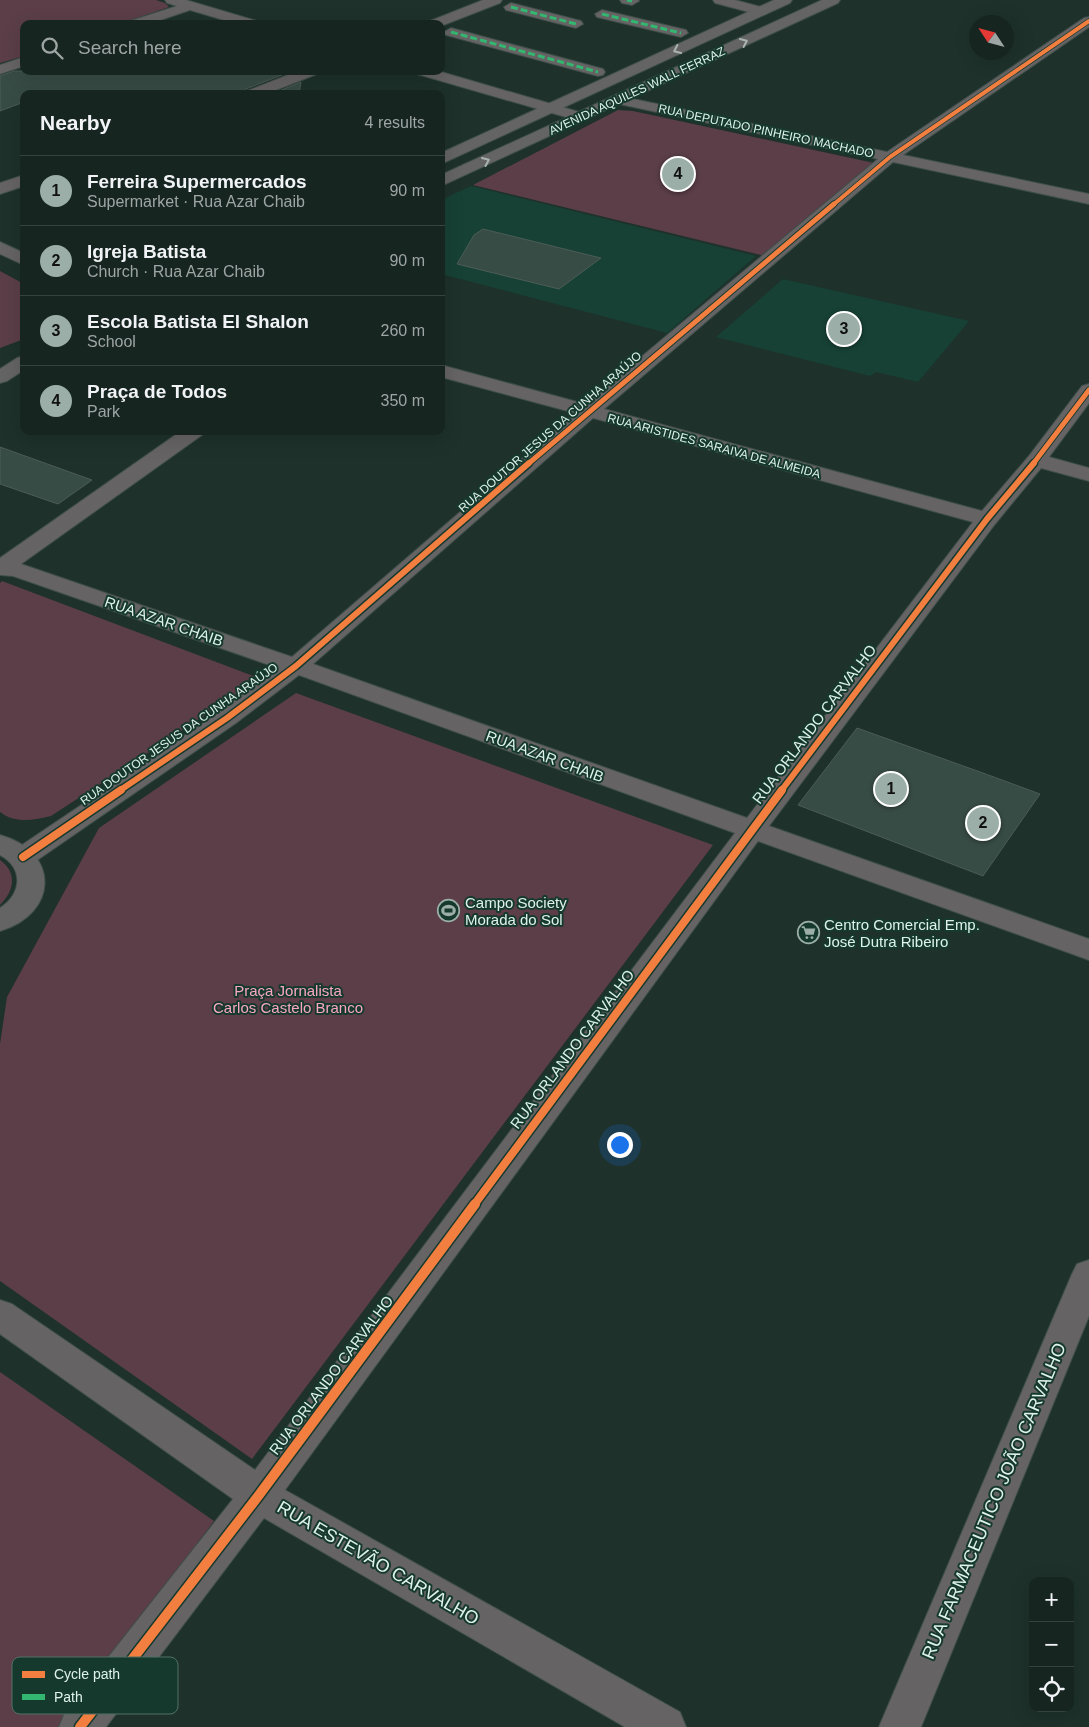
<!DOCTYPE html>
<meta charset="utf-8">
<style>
body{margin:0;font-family:Arial,sans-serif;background:#1f2d29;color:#f1f3f6}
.controls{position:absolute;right:15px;bottom:15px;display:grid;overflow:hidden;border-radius:10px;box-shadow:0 5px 20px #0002}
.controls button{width:45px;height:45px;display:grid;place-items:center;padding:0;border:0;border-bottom:1px solid #35423e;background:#162520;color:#f1f3f6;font:25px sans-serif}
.compass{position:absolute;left:969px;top:15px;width:45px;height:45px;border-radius:50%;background:#162520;box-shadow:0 5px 20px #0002;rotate:306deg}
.you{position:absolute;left:619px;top:1144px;width:18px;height:18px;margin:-12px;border:4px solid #fff;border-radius:50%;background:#1a73e8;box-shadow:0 0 0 8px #1a73e833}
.badge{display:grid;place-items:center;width:32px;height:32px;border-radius:50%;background:#9baea7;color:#111;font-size:16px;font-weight:700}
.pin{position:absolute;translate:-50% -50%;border:2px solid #fff;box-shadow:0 1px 5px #0006}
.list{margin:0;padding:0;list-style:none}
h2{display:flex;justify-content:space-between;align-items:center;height:65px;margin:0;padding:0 20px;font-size:21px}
h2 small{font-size:16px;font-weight:400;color:#9ea5a5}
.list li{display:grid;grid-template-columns:32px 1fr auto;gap:15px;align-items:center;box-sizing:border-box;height:70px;padding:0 20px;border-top:1px solid #35423e}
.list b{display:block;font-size:19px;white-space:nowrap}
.list p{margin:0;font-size:16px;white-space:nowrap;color:#9ea5a5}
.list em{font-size:16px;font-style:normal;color:#9ea5a5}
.icon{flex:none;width:28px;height:28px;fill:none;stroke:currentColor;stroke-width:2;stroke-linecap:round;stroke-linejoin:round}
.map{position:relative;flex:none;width:1089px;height:1727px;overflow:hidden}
.search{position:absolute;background:#162520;box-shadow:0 5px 20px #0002;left:20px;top:20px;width:425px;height:55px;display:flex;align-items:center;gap:12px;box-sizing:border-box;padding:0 18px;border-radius:10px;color:#9ea5a5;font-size:19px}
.panel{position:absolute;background:#162520;box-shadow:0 5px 20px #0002;left:20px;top:90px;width:425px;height:345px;border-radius:10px}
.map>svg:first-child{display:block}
.built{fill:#174135}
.green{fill:#5b3e48}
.building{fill:#384c46;stroke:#4c5c56}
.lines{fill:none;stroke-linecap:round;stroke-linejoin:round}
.street-casing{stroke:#3e4e49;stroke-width:2}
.secondary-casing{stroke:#3e4e49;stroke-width:2}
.street{fill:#656363;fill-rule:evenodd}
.secondary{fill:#656465;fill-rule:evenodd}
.quiet{stroke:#33b770;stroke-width:3;stroke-dasharray:7 3;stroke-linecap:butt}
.cycleway-far4-casing{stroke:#16392e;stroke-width:5.5}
.cycleway-far3-casing{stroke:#16392e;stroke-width:7}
.cycleway-far2-casing{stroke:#16392e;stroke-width:9}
.cycleway-far1-casing{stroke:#16392e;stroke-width:11}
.cycleway-casing{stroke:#16392e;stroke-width:13}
.cycleway-far4{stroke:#f27e40;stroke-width:4}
.cycleway-far3{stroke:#f27e40;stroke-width:5}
.cycleway-far2{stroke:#f27e40;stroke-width:6}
.cycleway-far1{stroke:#f27e40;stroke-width:8}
.cycleway{stroke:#f27e40;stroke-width:10}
.oneway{stroke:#a8b2ae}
.labels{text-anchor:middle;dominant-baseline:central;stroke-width:4;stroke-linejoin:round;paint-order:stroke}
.far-street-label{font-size:12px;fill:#def2ea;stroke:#16392e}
.street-label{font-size:15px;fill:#def2ea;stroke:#16392e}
.poi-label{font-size:15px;fill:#def2ea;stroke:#16392e;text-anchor:start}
.park-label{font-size:15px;fill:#f9a7c1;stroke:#16392e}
.near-street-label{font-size:18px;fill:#def2ea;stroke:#16392e}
.key{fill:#16392e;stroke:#527066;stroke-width:1}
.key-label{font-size:14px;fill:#def2ea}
</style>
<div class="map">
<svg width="1089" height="1727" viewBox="0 0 1089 1727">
<rect width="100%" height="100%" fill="#1e312b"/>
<g class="built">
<polygon points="471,186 756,256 667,333 441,274 441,200"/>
<polygon points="783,279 969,321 918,382 876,372 870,376 716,337"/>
</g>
<g class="green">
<polygon points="0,0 156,0 165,3 169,7 120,24 24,24 24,56 0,63"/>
<polygon points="618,110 633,111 874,163 765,256 473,185"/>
<polygon points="0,271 24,284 24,339 0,348"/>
<path d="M2,581l259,98 -210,137c-17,4 -36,8 -51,-4v-229z"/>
<polygon points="296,693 713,845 252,1459 0,1281 0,1044 7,997 99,828"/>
<path d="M0,860c18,13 14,31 0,45z"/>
<polygon points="0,1372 214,1521 61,1727 0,1727"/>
</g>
<g class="building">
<polygon points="14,71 292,71 246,89 243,94 172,94 164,91 157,94 24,94 24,102 0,111 0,76"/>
<polygon points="301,82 299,94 272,94"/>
<polygon points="483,229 601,258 559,289 457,264 474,235"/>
<polygon points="0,447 92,480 58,504 0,484"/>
<polygon points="857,728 983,773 1040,794 983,876 798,805"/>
</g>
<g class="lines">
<defs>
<g id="street">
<polygon points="165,0 186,0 257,21 259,24 237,24 190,10 149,24 128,24 130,21 177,6 167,3"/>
<polygon points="483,0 502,0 500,3 441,26 441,24 428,24 430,21"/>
<polygon points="620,0 638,0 639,1 632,5 622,3"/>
<polygon points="713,0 735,0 765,8 767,11 760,15 715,3"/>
<polygon points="511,3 581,21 583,24 576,28 506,10 504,7"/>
<polygon points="602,10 686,30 688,33 681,37 597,17 595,14"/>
<path d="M1089,17v10l-186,128 186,39v10l-196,-42 -289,247 378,102 47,-55 53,-70 7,-2v19l-40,54 40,11v13l-48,-13 -46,56 -226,302 320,113v21l-331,-119 -473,649 395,222 6,15h-61l-361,-209 -158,209h-47l6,-15 168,-213 -233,-165v-34l12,4 243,166 480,-637 -436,-158 -63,48 -203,140 -10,3 -10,-3 -4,-6 4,-6 205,-138 60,-45 -265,-92 -13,-1v-17l181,-127h24l-3,4 -181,129 271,93 283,-244 -134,-36v-12l144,39 293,-245 -259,-55 -5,-1 -2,-3 2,-3 5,-1 268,56 197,-134zM593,418l380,104 -226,296 -434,-154z"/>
<polygon points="451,28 603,69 605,72 603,75 598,76 446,35 444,32"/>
<polygon points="24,57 24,66 0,74 0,65"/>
<polygon points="298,71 319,71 317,74 266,94 245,94 247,91"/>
<polygon points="415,71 438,71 586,114 588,117 586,120 576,120 417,74"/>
<polygon points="24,175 24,186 0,194 0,183"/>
<polygon points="0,242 24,253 24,265 0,254"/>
<polygon points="1089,1260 1089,1316 921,1727 879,1727 1072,1274 1077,1264"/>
</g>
<g id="secondary">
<polygon points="774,0 792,0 790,3 441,164 441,153"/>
<polygon points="822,0 840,0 838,3 441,186 441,175"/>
<polygon points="24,356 24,370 7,381 0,383 0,369 17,358"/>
<path d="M0,835c61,17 58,79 0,96v-23c22,-14 24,-40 0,-53z"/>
</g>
</defs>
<use href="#street" class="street-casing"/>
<use href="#secondary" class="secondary-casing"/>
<use href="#street" class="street"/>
<use href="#secondary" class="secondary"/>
<g class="quiet">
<polyline points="627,0 632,1"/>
<polyline points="511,7 576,24"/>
<polyline points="602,14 681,33"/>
<polyline points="451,32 598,72"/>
</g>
<defs>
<polyline id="cycleway-far4" points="833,205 890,157 1089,21"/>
<g id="cycleway-far3">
<polyline points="528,464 834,204"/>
<polyline points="1033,464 1089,390"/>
</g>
<g id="cycleway-far2">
<polyline points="119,791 227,718 296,666 529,463"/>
<polyline points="781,791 987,519 1034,463"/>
</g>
<g id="cycleway-far1">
<polyline points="23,857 121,790"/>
<polyline points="474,1205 782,790"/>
</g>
<polyline id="cycleway" points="80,1727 259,1495 475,1204"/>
</defs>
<use href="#cycleway-far4" class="cycleway-far4-casing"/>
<use href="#cycleway-far3" class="cycleway-far3-casing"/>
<use href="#cycleway-far2" class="cycleway-far2-casing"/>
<use href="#cycleway-far1" class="cycleway-far1-casing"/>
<use href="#cycleway" class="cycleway-casing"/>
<use href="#cycleway-far4" class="cycleway-far4"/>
<use href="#cycleway-far3" class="cycleway-far3"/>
<use href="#cycleway-far2" class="cycleway-far2"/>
<use href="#cycleway-far1" class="cycleway-far1"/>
<use href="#cycleway" class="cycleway"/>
</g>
<defs><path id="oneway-chevron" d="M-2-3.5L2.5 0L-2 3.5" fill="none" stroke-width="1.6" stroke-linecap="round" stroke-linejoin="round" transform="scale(1.25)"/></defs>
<g class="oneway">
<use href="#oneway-chevron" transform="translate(744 42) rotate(-25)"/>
<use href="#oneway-chevron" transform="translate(677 50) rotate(155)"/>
<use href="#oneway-chevron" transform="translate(486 161) rotate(-24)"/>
</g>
<defs>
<symbol id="stadium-ring" viewBox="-11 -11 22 22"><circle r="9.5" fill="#16392e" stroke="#9baea7" stroke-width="1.5"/><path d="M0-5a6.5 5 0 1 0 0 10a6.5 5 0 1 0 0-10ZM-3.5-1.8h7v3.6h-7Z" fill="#9baea7"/></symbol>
<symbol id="supermarket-ring" viewBox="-11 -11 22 22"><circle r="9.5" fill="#16392e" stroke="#9baea7" stroke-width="1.5"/><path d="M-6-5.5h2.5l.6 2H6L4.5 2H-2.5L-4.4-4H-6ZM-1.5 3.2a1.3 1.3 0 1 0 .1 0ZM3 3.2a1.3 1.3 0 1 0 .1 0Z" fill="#9baea7"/></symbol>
</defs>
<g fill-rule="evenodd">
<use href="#stadium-ring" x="436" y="898" width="25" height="25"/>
<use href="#supermarket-ring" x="796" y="920" width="25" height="25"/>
</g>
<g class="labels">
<g class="far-street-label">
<text transform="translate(637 91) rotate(-25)">AVENIDA AQUILES WALL FERRAZ</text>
<text transform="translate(766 131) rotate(12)">RUA DEPUTADO PINHEIRO MACHADO</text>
<text transform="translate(550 432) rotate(-41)">RUA DOUTOR JESUS DA CUNHA ARAÚJO</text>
<text transform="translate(714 446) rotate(15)">RUA ARISTIDES SARAIVA DE ALMEIDA</text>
<text transform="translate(179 734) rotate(-35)">RUA DOUTOR JESUS DA CUNHA ARAÚJO</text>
</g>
<g class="street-label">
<text transform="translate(164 621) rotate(19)">RUA AZAR CHAIB</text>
<text transform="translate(814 724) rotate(-53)">RUA ORLANDO CARVALHO</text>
<text transform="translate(545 756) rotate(20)">RUA AZAR CHAIB</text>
<text transform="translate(572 1049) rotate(-53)">RUA ORLANDO CARVALHO</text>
<text transform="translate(331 1375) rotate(-53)">RUA ORLANDO CARVALHO</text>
</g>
<g class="poi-label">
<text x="465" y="902">Campo Society<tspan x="465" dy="17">Morada do Sol</tspan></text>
<text x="824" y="924">Centro Comercial Emp.<tspan x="824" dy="17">José Dutra Ribeiro</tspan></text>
</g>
<g class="park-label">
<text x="288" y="990">Praça Jornalista<tspan x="288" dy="17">Carlos Castelo Branco</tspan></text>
</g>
<g class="near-street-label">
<text transform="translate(994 1501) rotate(-67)">RUA FARMACEUTICO JOÃO CARVALHO</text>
<text transform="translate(378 1563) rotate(30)">RUA ESTEVÃO CARVALHO</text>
</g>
</g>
<rect x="12" y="1657" width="166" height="57" rx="8" class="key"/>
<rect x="22" y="1671" width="23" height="7" fill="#f27e40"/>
<rect x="22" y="1694" width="23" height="6" fill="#33b770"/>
<g class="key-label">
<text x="54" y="1679">Cycle path</text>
<text x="54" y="1702">Path</text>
</g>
</svg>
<div class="controls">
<button>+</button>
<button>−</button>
<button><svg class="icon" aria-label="locate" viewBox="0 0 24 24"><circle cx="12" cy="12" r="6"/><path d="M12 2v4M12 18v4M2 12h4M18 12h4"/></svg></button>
</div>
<svg class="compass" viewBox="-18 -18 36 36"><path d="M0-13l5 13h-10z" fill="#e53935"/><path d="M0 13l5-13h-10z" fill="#9ea5a5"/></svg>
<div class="you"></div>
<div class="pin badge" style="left:891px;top:789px">1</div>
<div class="pin badge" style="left:983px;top:823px">2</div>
<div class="pin badge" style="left:844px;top:329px">3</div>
<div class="pin badge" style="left:678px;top:174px">4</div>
<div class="search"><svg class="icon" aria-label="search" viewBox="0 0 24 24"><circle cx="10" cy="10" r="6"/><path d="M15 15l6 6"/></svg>Search here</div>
<section class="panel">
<h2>Nearby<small>4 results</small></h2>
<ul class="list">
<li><span class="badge">1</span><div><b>Ferreira Supermercados</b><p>Supermarket · Rua Azar Chaib</p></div><em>90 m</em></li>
<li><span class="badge">2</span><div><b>Igreja Batista</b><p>Church · Rua Azar Chaib</p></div><em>90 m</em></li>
<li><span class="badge">3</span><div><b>Escola Batista El Shalon</b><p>School</p></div><em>260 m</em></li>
<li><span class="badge">4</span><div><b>Praça de Todos</b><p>Park</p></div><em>350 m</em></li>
</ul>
</section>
</div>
